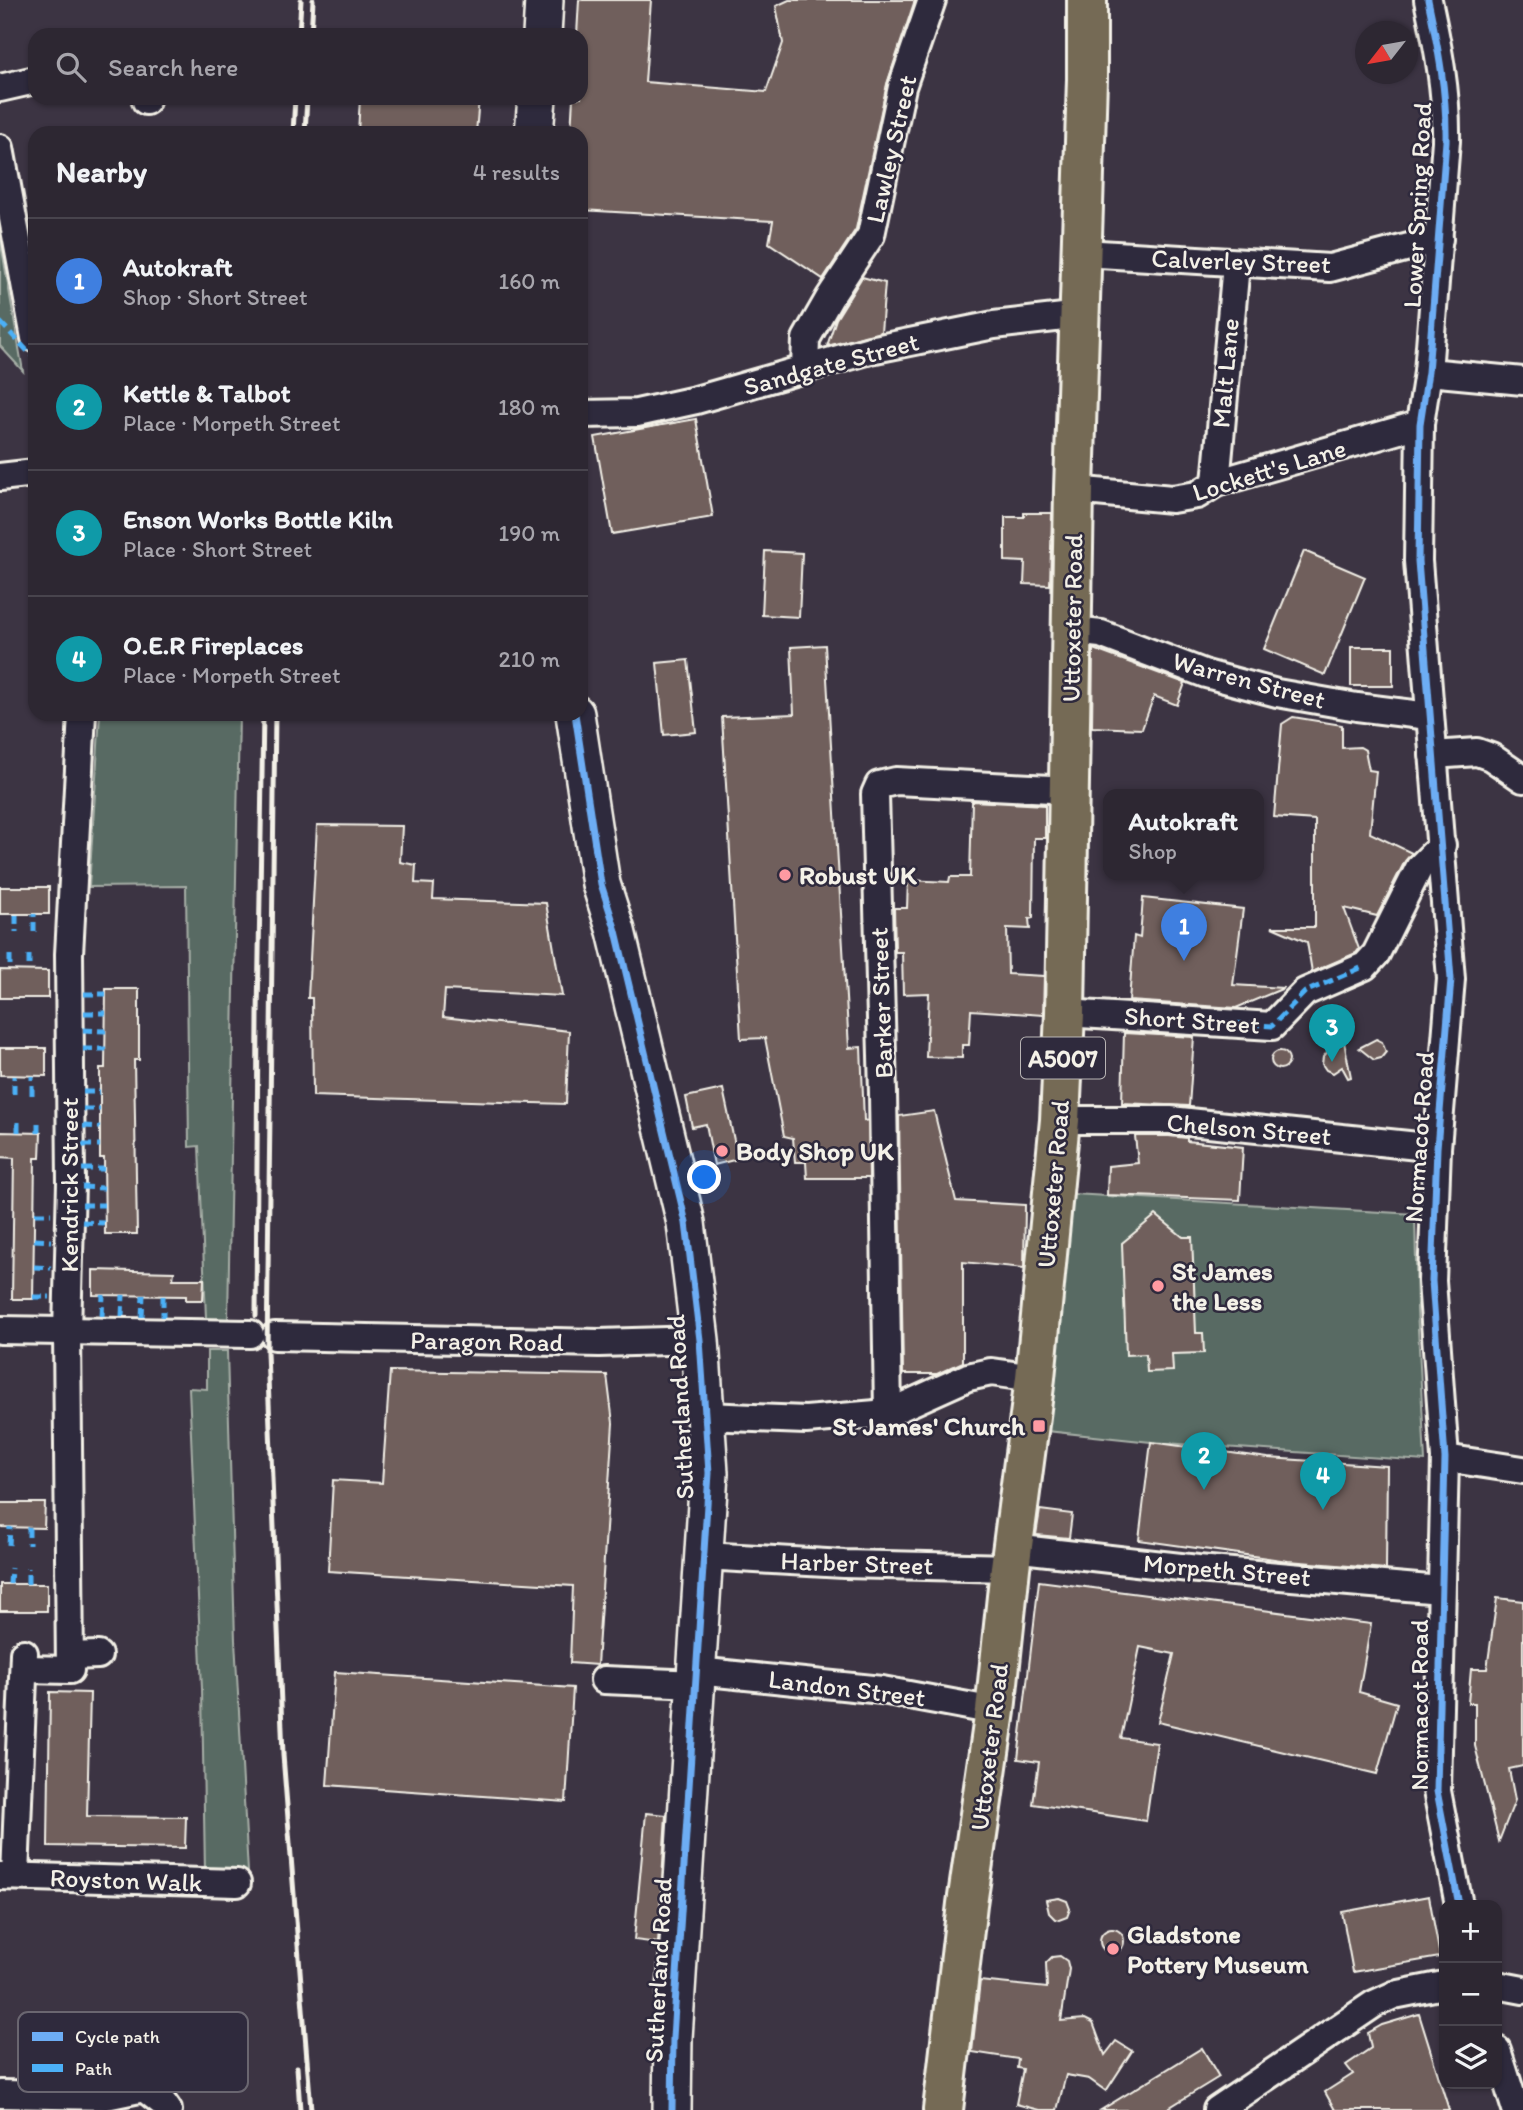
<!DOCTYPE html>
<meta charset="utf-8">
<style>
body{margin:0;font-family:Itim,sans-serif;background:#352f3a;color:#f1f3f6}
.controls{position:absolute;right:21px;bottom:21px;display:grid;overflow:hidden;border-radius:14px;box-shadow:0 2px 5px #0004}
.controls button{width:63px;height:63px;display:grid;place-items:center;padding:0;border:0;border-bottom:2px solid #48444d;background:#2d2732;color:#f1f3f6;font:35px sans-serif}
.compass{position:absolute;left:1355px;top:21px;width:63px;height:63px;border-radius:50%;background:#2d2732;box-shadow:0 2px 5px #0004;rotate:239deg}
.you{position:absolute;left:705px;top:1178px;width:24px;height:24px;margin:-18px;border:5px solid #fff;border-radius:50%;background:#1a73e8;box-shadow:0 0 0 10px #1a73e833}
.badge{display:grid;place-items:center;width:46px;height:46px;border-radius:50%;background:#d6ab8b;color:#fff;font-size:23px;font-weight:700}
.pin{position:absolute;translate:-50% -58px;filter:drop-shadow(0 2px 4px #0008)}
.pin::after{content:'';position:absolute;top:37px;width:24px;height:21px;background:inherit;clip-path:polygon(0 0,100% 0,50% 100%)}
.popup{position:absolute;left:1103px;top:789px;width:161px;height:91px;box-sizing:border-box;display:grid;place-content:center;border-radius:14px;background:#2d2732;filter:drop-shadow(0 2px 5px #0005);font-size:23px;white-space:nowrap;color:#a7a5ac}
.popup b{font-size:26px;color:#f1f3f6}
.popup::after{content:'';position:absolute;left:50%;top:100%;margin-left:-14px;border:14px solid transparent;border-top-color:#2d2732}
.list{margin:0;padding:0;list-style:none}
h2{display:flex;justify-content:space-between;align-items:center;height:91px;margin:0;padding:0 28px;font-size:30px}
h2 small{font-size:23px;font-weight:400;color:#a7a5ac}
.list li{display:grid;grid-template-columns:46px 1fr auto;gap:21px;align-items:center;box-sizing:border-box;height:126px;padding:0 28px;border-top:2px solid #48444d}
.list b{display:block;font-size:26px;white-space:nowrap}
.list p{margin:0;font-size:23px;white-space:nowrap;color:#a7a5ac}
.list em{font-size:23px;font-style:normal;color:#a7a5ac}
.icon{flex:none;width:38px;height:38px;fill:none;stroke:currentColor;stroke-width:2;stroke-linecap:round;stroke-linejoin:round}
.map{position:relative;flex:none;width:1523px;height:2110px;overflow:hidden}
.search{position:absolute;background:#2d2732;box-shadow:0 2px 5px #0004;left:28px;top:28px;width:560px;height:77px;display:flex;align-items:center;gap:18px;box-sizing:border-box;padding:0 24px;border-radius:21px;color:#a7a5ac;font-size:26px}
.panel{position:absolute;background:#2d2732;box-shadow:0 2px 5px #0004;left:28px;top:126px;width:560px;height:595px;border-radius:21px}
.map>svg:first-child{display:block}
.green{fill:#596b64;stroke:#a6aea6;stroke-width:2}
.building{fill:#6f5e5c;stroke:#f4f1e8;stroke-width:2}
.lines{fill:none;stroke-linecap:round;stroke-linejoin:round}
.street-casing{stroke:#f4f1e8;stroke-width:32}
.secondary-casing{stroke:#f4f1e8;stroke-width:42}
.primary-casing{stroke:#f4f1e8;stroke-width:44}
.street{stroke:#2f2a3d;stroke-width:26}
.secondary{stroke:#2f2a3d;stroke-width:37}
.primary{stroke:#756b55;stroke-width:38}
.rail{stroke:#f4f1e8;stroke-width:5}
.quiet{stroke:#4cb0f7;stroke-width:5;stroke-dasharray:10 5;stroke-linecap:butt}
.cycleway-casing{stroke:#2f2a3d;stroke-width:11}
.cycleway{stroke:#6dadf4;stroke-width:7}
.poi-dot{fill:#ff9aa2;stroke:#2f2a3d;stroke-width:2.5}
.labels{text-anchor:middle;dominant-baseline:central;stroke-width:5;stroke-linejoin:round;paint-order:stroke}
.shield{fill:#2f2a3d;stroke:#b9b5b5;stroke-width:2}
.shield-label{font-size:24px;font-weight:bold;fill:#f4f1e8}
.street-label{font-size:26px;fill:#f4f1e8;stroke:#2f2a3d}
.poi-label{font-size:26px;font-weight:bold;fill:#f4f1e8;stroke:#2f2a3d;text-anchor:start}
.key{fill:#2f2a3d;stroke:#6a6670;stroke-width:2}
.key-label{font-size:19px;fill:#f4f1e8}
</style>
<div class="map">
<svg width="1523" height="2110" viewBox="0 0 1523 2110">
<rect width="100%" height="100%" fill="#3c3443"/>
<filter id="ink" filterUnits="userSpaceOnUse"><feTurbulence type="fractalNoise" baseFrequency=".0143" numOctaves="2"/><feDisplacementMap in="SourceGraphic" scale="14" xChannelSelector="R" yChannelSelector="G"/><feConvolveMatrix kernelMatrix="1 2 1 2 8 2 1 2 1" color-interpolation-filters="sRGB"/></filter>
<g filter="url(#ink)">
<g class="green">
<polygon points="0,238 23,371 0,346"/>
<polygon points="100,714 239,714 228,1319 206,1318 199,1146 189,1147 186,886 89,887"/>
<polygon points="1073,1194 1415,1214 1417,1309 1425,1461 1151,1442 1047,1431"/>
<polygon points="207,1351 227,1351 235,1640 248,1872 205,1873 202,1689 189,1388 207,1389"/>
</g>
<g class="building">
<polygon points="579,0 651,0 645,82 766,92 783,43 776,6 789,0 915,0 887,84 856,229 823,279 769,243 773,221 581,210 581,133 571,133 573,98 581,98 581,35 577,35"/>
<polygon points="360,98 479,98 476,133 358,133"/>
<polygon points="862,277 885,283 881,332 827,346 836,319"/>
<polygon points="696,419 713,517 612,534 595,437"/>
<polygon points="1024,513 1052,513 1050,585 1024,584 1025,562 1005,561 1005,517 1024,517"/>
<polygon points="765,551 802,553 799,617 762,615"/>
<polygon points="1304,551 1365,577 1325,675 1264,649"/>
<polygon points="825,645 849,1048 861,1047 864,1121 868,1120 869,1178 807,1178 806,1162 795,1162 793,1138 784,1136 765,1038 741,1039 722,717 794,714 791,647"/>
<rect x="1351" y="647" width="42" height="39"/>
<polygon points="1093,649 1185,683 1177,705 1154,696 1142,729 1092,727"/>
<polygon points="688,660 696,732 664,735 657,663"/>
<polygon points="1293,717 1342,725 1342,748 1360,747 1365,750 1369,770 1376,771 1370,833 1412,853 1405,861 1377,916 1344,908 1359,949 1356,953 1312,972 1307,942 1272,927 1315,927 1315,820 1274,817 1282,724"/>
<polygon points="972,801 1045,805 1045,838 1034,838 1033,918 1029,919 1030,929 1007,928 1008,974 1044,976 1043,1015 971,1010 969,1045 962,1045 962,1058 926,1057 929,993 903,994 902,952 895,952 894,908 907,908 908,880 949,882 950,877 970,877"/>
<polygon points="317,825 402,826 400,862 416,865 415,883 434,884 433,899 546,903 562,996 445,990 443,1017 569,1031 566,1104 313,1096 312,998 308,998"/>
<rect x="0" y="887" width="49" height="27"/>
<polygon points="1143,898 1243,909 1233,985 1284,988 1236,1008 1129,1001 1134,936 1140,938"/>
<polygon points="0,970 48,971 48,998 0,998"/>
<polygon points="106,989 139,989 139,1060 134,1060 137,1234 105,1234 104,1158 100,1158 100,1068 105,1068"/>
<polygon points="1328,1027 1339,1028 1342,1032 1351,1077 1348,1078 1342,1067 1333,1073 1326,1070 1322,1064 1323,1057 1331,1048 1324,1034"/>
<polygon points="1124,1033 1194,1037 1189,1106 1122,1103"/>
<polygon points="1376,1039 1382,1042 1386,1052 1381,1058 1374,1060 1359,1048"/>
<polygon points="0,1048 46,1048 46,1076 0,1075"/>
<circle cx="1280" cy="1060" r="9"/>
<polygon points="723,1089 738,1159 714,1165 706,1124 692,1127 686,1097"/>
<polygon points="934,1111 956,1201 1025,1205 1024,1268 963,1262 963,1362 937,1374 903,1374 899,1116"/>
<polygon points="0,1132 41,1133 40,1158 35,1158 33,1299 12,1299 14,1158 0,1157"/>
<polygon points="1135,1136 1169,1136 1187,1138 1187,1141 1243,1147 1240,1200 1107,1195 1108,1166 1138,1163"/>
<polygon points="1156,1215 1183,1237 1192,1237 1196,1333 1203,1333 1204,1353 1172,1354 1173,1371 1147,1372 1146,1354 1126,1355 1122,1243"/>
<polygon points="93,1270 174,1272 173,1279 204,1279 203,1300 186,1300 186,1296 93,1295"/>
<polygon points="390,1371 607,1375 613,1423 597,1665 570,1663 573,1586 328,1571 333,1480 382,1483"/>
<polygon points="1151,1442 1268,1458 1387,1466 1386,1569 1288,1561 1139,1540"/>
<polygon points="0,1503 45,1503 44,1528 0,1527"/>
<polygon points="1040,1510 1072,1514 1069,1538 1036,1535"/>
<polygon points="1039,1581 1371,1624 1359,1692 1397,1703 1377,1774 1158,1722 1174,1654 1140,1647 1121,1738 1157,1743 1146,1821 1033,1804 1039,1762 1018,1759"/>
<rect x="0" y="1584" width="47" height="27"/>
<polygon points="1497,1598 1523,1601 1523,1766 1509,1769 1515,1800 1499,1841 1475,1746 1475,1703 1468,1703 1471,1669 1487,1669"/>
<polygon points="335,1672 573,1688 566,1802 327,1785"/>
<polygon points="50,1692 90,1693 87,1816 186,1817 185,1848 48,1846"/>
<polygon points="646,1813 666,1815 658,1943 634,1940"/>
<polygon points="1429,1896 1440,1957 1353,1972 1342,1912"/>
<polygon points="1059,1898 1067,1901 1070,1909 1067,1917 1059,1920 1055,1919 1049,1913 1046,1900"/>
<circle cx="1112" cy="1941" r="12"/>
<polygon points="1060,1956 1067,1961 1069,1969 1061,2021 1085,2019 1093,2023 1105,2055 1116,2041 1132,2051 1106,2091 1089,2079 1066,2075 1057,2110 1039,2110 1016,2104 1023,2069 1017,2068 1018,2059 972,2052 980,1981 1047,1988 1046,1963 1052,1957"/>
<polygon points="1419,2014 1449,2110 1335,2110 1325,2092 1353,2074 1346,2065 1371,2048 1368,2033 1382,2025"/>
<polygon points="1202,2048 1219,2077 1165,2110 1101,2110"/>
</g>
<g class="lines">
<defs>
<g id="street">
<path d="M1428,0c10,47 19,92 18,141l-18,231 -8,52 -2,137 33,418 -14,169 -5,133 13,177 -8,333 22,114"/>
<polyline points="0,88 35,80"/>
<polyline points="146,98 146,101"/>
<polyline points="0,148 35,338"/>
<polyline points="1083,253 1330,268 1439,239"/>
<polyline points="805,368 806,339 830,297 871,235 902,87 932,0"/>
<polyline points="1428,372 1523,381"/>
<polyline points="581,414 637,413 696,400 870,350 994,325 1081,315"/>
<polyline points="0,477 35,473"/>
<polyline points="1216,483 1236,264"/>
<polyline points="1074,490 1172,499 1197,495 1216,483 1420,424"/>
<polyline points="1073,631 1101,634 1206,674 1277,693 1357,707 1429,716"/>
<polyline points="1433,755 1477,752 1491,757 1523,779"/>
<polyline points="1065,1013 1272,1026 1305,992 1365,966 1376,954 1419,868 1442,845"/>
<polyline points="1060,1120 1170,1120 1437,1148"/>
<polyline points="0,1330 250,1334"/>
<polyline points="275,1336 599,1343 700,1340"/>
<polyline points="888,1413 883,1093 875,794 879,785 896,781 1070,790"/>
<polyline points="706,1416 806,1420 888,1413 968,1377 991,1372 1035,1378"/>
<polyline points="1445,1458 1523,1470"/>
<polyline points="1013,1548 1198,1569 1441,1590"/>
<polyline points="704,1556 844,1564 1010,1568"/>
<polyline points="70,1656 98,1655"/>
<polyline points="25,1669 70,1670 67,1331 71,1183 69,954 82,714"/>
<polyline points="697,1671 882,1690 995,1711"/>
<polyline points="604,1680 697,1684"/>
<polyline points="0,1876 237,1883"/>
<polyline points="15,1876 24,1653"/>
<polyline points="1497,1985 1523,1990"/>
<polyline points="1497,2050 1516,2110"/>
<polyline points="144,2088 167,2050 169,2028"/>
<polyline points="144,2088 163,2103 168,2110"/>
<polyline points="0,2094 106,2096 144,2088"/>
<polyline points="1217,2110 1374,2004 1394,1995 1444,1985"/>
</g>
<g id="secondary">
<polyline points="542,35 544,0"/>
<polyline points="534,133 537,98"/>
<polyline points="575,714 601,884 616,931 686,1223 700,1340 709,1473 673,2038 672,2110"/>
</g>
<polyline id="primary" points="943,2110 967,1904 995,1711 1010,1568 1035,1378 1060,1120 1065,1013 1074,490 1087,79 1087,0"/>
</defs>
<use href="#street" class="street-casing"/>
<use href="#secondary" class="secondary-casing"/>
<use href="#primary" class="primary-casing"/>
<use href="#street" class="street"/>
<use href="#secondary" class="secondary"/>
<use href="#primary" class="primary"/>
<g class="rail">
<polyline points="299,35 301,0"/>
<polyline points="311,35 313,0"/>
<polyline points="293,133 295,98"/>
<polyline points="305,133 307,98"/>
<polyline points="275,714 267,1352 283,1755 311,2110"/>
<polyline points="256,1316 258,1015 263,714"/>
<polyline points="297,2067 300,2110"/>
</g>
<g class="quiet">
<polyline points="0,322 35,359"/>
<polyline points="16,915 16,932"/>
<polyline points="34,932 34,914"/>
<polyline points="10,955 10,970"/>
<polyline points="29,955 29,970"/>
<polyline points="84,994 106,994"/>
<polyline points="84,1013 106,1013"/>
<polyline points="1220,1022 1272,1026 1305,992 1365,966"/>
<polyline points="83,1030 106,1031"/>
<polyline points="83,1049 106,1049"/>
<polyline points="83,1092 100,1092"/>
<polyline points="14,1094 14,1076"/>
<polyline points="32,1095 32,1076"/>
<polyline points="83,1109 100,1109"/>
<polyline points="83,1126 100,1127"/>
<polyline points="18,1132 18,1117"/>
<polyline points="38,1133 38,1118"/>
<polyline points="82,1145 100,1145"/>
<polyline points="82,1169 104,1169"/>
<polyline points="82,1187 104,1188"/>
<polyline points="82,1205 104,1205"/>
<polyline points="35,1214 51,1214"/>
<polyline points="82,1222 104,1223"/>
<polyline points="34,1240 51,1241"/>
<polyline points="34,1267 51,1268"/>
<polyline points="163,1296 163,1317"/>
<polyline points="33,1297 50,1297"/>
<polyline points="102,1316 103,1295"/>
<polyline points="122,1316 123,1295"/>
<polyline points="142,1317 143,1295"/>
<polyline points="29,1527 29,1545"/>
<polyline points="9,1545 10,1527"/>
<polyline points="10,1584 11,1568"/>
<polyline points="28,1584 28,1568"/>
</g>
<defs>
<g id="cycleway">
<path d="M1428,0c10,47 19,92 18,141l-18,231 -8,52 -2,137 33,418 -14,169 -5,133 13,177 -8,333 22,114"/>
<polyline points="575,714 601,884 616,931 686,1223 700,1340 709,1473 673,2038 672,2110"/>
</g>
</defs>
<use href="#cycleway" class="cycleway-casing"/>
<use href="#cycleway" class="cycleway"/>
</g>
</g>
<g class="poi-dot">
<circle cx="785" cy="875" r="7"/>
<circle cx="722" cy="1151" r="7"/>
<circle cx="1158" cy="1286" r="7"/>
<rect x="1032" y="1419" width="14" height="14" rx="3.5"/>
<circle cx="1113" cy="1949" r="7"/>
</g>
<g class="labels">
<rect class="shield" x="1021" y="1037.5" width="84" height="41" rx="5"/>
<g class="shield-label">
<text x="1063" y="1058">A5007</text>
</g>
<g class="street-label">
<text transform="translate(891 149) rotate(-77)">Lawley Street</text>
<text transform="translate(1417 205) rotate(-87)">Lower Spring Road</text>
<text transform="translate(1241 261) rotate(2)">Calverley Street</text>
<text transform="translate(831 364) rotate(-15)">Sandgate Street</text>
<text transform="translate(1225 373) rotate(-85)">Malt Lane</text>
<text transform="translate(1269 470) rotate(-17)">Lockett's Lane</text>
<text transform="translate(1072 618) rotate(-89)">Uttoxeter Road</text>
<text transform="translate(1249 680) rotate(15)">Warren Street</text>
<text transform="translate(881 1003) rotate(-92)">Barker Street</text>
<text transform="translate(1192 1020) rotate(4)">Short Street</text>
<text transform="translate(1249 1129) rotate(5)">Chelson Street</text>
<text transform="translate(1419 1137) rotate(-86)">Normacot Road</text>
<text transform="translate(1053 1184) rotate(-85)">Uttoxeter Road</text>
<text transform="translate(69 1185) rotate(-90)">Kendrick Street</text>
<text transform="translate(487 1341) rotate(1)">Paragon Road</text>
<text transform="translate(680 1407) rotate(-93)">Sutherland Road</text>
<text transform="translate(857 1563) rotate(2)">Harber Street</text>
<text transform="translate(1227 1570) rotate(5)">Morpeth Street</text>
<text transform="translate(847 1688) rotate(7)">Landon Street</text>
<text transform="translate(1419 1705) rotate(-90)">Normacot Road</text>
<text transform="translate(989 1747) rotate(-83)">Uttoxeter Road</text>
<text transform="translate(126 1880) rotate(2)">Royston Walk</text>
<text transform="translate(658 1970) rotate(-87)">Sutherland Road</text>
</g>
<g class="poi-label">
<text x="799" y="875">Robust UK</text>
<text x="736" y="1151">Body Shop UK</text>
<text x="1172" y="1271">St James<tspan x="1172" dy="30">the Less</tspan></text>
<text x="1025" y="1426" text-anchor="end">St James' Church</text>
<text x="1127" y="1934">Gladstone<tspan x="1127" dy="30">Pottery Museum</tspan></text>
</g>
</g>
<rect x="18" y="2012" width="230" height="80" rx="10" class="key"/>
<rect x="32" y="2032" width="31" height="9" fill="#6dadf4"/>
<rect x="32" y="2064" width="31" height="8" fill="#4cb0f7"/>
<g class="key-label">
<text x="75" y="2043">Cycle path</text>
<text x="75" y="2075">Path</text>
</g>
</svg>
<div class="controls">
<button>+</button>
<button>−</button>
<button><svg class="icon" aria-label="layers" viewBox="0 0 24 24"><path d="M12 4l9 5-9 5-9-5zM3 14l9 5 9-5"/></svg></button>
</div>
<svg class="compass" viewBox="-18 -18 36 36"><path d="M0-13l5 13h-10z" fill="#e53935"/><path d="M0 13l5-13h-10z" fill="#a7a5ac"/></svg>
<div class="you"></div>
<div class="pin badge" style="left:1184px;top:961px;background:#3f7fe0">1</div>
<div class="popup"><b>Autokraft</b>Shop</div>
<div class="pin badge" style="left:1204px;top:1490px;background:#0f9aa8">2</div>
<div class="pin badge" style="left:1332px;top:1062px;background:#0f9aa8">3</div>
<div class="pin badge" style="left:1323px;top:1510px;background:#0f9aa8">4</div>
<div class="search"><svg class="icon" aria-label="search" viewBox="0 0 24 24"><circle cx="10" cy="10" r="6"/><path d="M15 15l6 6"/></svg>Search here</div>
<section class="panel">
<h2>Nearby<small>4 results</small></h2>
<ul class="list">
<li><span class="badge" style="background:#3f7fe0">1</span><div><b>Autokraft</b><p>Shop · Short Street</p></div><em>160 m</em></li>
<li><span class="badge" style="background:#0f9aa8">2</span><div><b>Kettle &amp; Talbot</b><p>Place · Morpeth Street</p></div><em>180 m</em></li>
<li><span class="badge" style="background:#0f9aa8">3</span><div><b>Enson Works Bottle Kiln</b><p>Place · Short Street</p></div><em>190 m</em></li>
<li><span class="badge" style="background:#0f9aa8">4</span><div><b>O.E.R Fireplaces</b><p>Place · Morpeth Street</p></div><em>210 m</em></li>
</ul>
</section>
</div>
